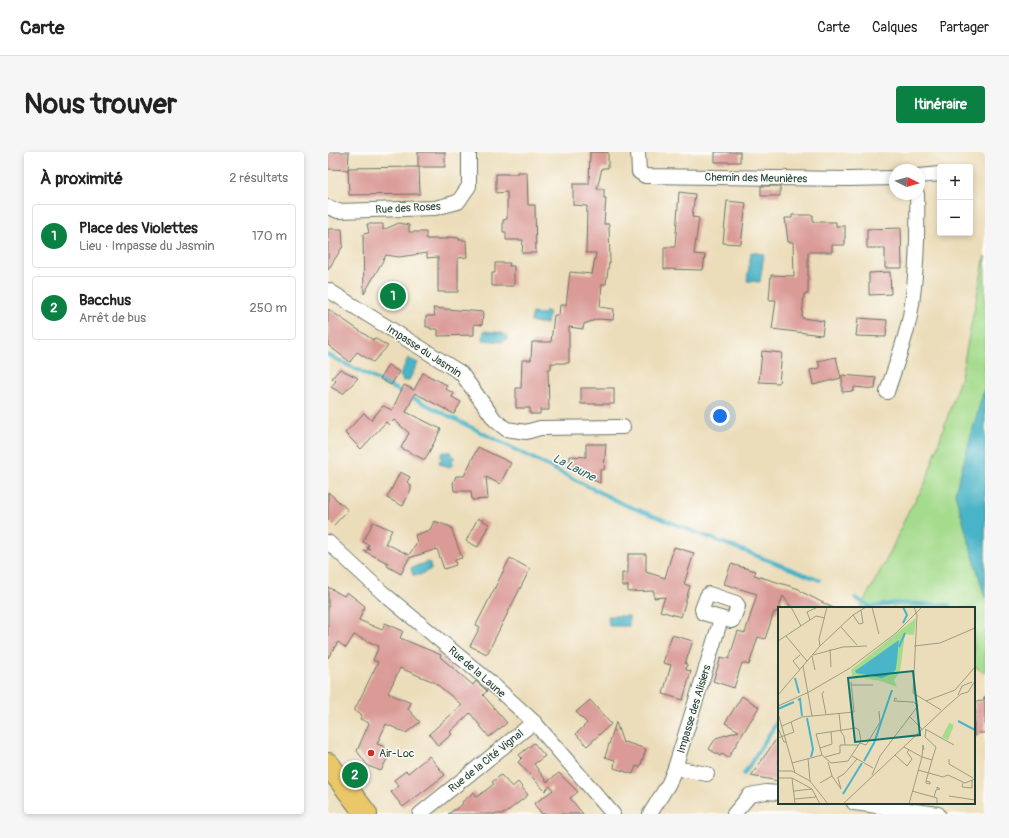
<!DOCTYPE html>
<html lang="fr">
<meta charset="utf-8">
<style>
body{margin:0;font-family:Pangolin,sans-serif;background:#f6f6f6;color:#222}
.controls{position:absolute;right:12px;top:12px;display:grid;overflow:hidden;border-radius:4px;box-shadow:0 2px 6px #0003}
.controls button{width:36px;height:36px;display:grid;place-items:center;padding:0;border:0;border-bottom:1px solid #e0e0e0;background:#fff;color:#222;font:20px sans-serif}
.compass{position:absolute;left:561px;top:12px;width:36px;height:36px;border-radius:50%;background:#fff;box-shadow:0 2px 6px #0003;rotate:96deg}
.you{position:absolute;left:392px;top:264px;width:14px;height:14px;margin:-10px;border:3px solid #fff;border-radius:50%;background:#1a73e8;box-shadow:0 0 0 6px #1a73e833}
.badge{display:grid;place-items:center;width:26px;height:26px;border-radius:50%;background:#0b8043;color:#fff;font-size:13px;font-weight:700}
.pin{position:absolute;translate:-50% -50%;border:2px solid #fff;box-shadow:0 1px 4px #0006}
.list{margin:0;padding:0;list-style:none}
h2{display:flex;justify-content:space-between;align-items:center;height:52px;margin:0;padding:0 16px;font-size:17px}
h2 small{font-size:13px;font-weight:400;color:#767676}
.list li{display:grid;grid-template-columns:26px 1fr auto;gap:12px;align-items:center;box-sizing:border-box;height:64px;margin:0 8px 8px;padding:0 8px;border:1px solid #e0e0e0;border-radius:4px}
.list b{display:block;font-size:15px;white-space:nowrap}
.list p{margin:0;font-size:13px;white-space:nowrap;color:#767676}
.list em{font-size:13px;font-style:normal;color:#767676}
.map{position:relative;flex:none;width:657px;height:662px;overflow:hidden;border-radius:4px}
header{display:flex;align-items:center;gap:24px;box-sizing:border-box;height:56px;padding:0 20px;background:#fff;border-bottom:1px solid #e0e0e0}
header strong{font-size:19px}
nav{display:flex;gap:22px;margin-inline-start:auto;font-size:14px}
.intro{display:flex;align-items:center;justify-content:space-between;box-sizing:border-box;height:96px;padding:0 24px}
h1{margin:0;font-size:28px}
.button{padding:10px 18px;border-radius:4px;background:#0b8043;color:#fff;font-size:14px;font-weight:700}
main{display:flex;gap:24px;padding:0 24px}
aside{flex:1;background:#fff;border-radius:4px;box-shadow:0 2px 6px #0003}
.map>svg:first-child{display:block}
.green{fill:#a5db8d;stroke:#628c60}
.water{fill:#4ab4c8;stroke:#34787e}
.lines{fill:none;stroke-linecap:round;stroke-linejoin:round}
.stream{stroke:#4ab4c8;stroke-width:4}
.building{fill:#da9a96}
.minor-casing{stroke:#677563;stroke-width:16}
.primary-casing{stroke:#677563;stroke-width:24}
.minor{stroke:#fff;stroke-width:14}
.primary{stroke:#eac769;stroke-width:22}
.poi-dot{fill:#c8321e;stroke:#fdfcf7;stroke-width:1.5}
.labels{text-anchor:middle;dominant-baseline:central;stroke-width:3;stroke-linejoin:round;paint-order:stroke}
.street-label{font-size:11px;fill:#1f3d34;stroke:#fdfcf7}
.poi-label{font-size:11px;fill:#1f3d34;stroke:#fdfcf7;text-anchor:start}
.water-label{font-size:12px;font-style:italic;fill:#2c6160;stroke:#fdfcf7}
.inset-river{fill:none;stroke:#4ab4c8;stroke-width:2}
.inset-road{fill:none;stroke:#9a9d84;stroke-width:1}
.view{fill:#0f766e;fill-opacity:0.15;stroke:#0f766e;stroke-width:2}
.inset-edge{fill:none;stroke:#1f3d34;stroke-width:2}
</style>
<header>
<strong>Carte</strong>
<nav><a>Carte</a><a>Calques</a><a>Partager</a></nav>
</header>
<div class="intro"><h1>Nous trouver</h1><a class="button">Itinéraire</a></div>
<main>
<aside>
<h2>À proximité<small>2 résultats</small></h2>
<ul class="list">
<li><span class="badge">1</span><div><b>Place des Violettes</b><p>Lieu · Impasse du Jasmin</p></div><em>170 m</em></li>
<li><span class="badge">2</span><div><b>Bacchus</b><p>Arrêt de bus</p></div><em>250 m</em></li>
</ul>
</aside>
<div class="map">
<svg width="657" height="662" viewBox="0 0 657 662">
<rect width="100%" height="100%" fill="#fdfcf7"/>
<filter id="ink" filterUnits="userSpaceOnUse"><feTurbulence type="fractalNoise" baseFrequency=".025" numOctaves="2"/><feDisplacementMap in="SourceGraphic" scale="8" xChannelSelector="R" yChannelSelector="G"/><feConvolveMatrix kernelMatrix="1 2 1 2 8 2 1 2 1" color-interpolation-filters="sRGB"/></filter>
<filter id="wash" filterUnits="userSpaceOnUse"><feTurbulence type="fractalNoise" baseFrequency=".012" numOctaves="4" result="noise"/><feDisplacementMap in="SourceGraphic" scale="16" xChannelSelector="R" yChannelSelector="G"/><feGaussianBlur stdDeviation="0.9" result="paint"/><feColorMatrix in="noise" values="0 0 0 0 0 0 0 0 0 0 0 0 0 0 0 0 0 1.4 0 .05"/><feComposite in="paint" operator="in"/></filter>
<g filter="url(#wash)">
<rect width="100%" height="100%" fill="#ecddba"/>
<polygon class="green" points="657,104 657,521 646,514 646,456 579,456 570,454 532,456 561,403 578,364 597,332 633,224"/>
<g class="water">
<polygon points="423,100 436,102 432,130 419,129"/>
<polygon points="217,159 221,160 219,172 203,170 204,161 216,162"/>
<polygon points="156,179 175,181 175,183 179,183 179,188 175,188 174,190 155,188"/>
<polygon points="80,206 90,211 81,228 75,229 72,223"/>
<polygon points="657,234 657,446 627,341"/>
<polygon points="115,300 123,300 127,306 123,308 125,312 122,315 112,312 111,309 115,306 112,304"/>
<polygon points="99,410 102,411 103,417 92,423 85,423 83,416"/>
<polygon points="280,464 301,464 301,474 281,474"/>
</g>
<g class="lines">
<g class="stream">
<polyline points="0,203 295,352 491,428"/>
<polyline points="527,446 543,455 566,451 621,453"/>
<polyline points="416,622 451,567"/>
</g>
</g>
<g id="blocks">
<g class="building">
<polygon points="0,0 21,0 20,18 0,17"/>
<polygon points="90,0 117,0 117,15 91,15 92,42 21,43 20,16 90,15"/>
<polygon points="262,0 280,0 280,16 274,16 269,37 276,37 276,46 278,46 276,72 281,72 282,111 281,111 278,132 274,132 272,155 286,157 285,168 270,167 256,172 255,177 241,175 241,211 223,211 223,217 220,217 221,258 212,258 212,262 202,262 202,256 188,256 188,236 193,236 194,208 203,208 204,190 223,190 226,163 231,163 232,153 238,153 242,120 264,122 268,101 258,101 259,54 245,53 245,32 261,32"/>
<rect x="387" y="0" width="25" height="10"/>
<polygon points="189,20 199,20 200,53 207,53 208,101 194,101 195,88 178,88 178,80 175,80 175,68 179,67 179,40 168,41 168,22 189,22"/>
<rect x="433" y="34" width="19" height="10"/>
<polygon points="351,40 367,42 364,65 371,66 366,102 377,103 375,118 336,117 336,95 347,95"/>
<polygon points="399,49 418,51 413,92 395,91"/>
<polygon points="464,63 485,63 485,70 508,70 508,74 517,74 517,93 504,93 504,100 480,100 480,142 476,142 474,166 496,169 494,183 444,177 448,148 441,148 443,123 466,124 465,90 460,90 457,66 464,66"/>
<polygon points="71,71 81,73 81,80 98,80 98,87 120,87 119,85 131,86 131,88 138,88 139,105 130,106 130,140 110,140 110,105 99,106 99,101 71,105 58,103 36,142 35,82 41,81 39,72 55,72 55,78"/>
<polygon points="573,76 574,116 557,116 557,96 539,96 539,77"/>
<polygon points="0,77 14,77 15,94 0,118"/>
<polygon points="167,111 182,111 181,114 186,114 186,134 164,134 164,121 167,121"/>
<polygon points="562,120 563,142 541,143 541,121"/>
<polygon points="105,156 155,160 154,173 146,172 146,183 110,184 110,177 102,177 102,175 98,175 98,164 107,164"/>
<polygon points="0,157 45,188 46,186 60,194 45,210 29,200 22,210 0,193"/>
<polygon points="530,166 559,168 558,185 528,184"/>
<polygon points="434,199 454,201 451,231 431,230"/>
<polygon points="508,205 513,226 485,233 482,218 492,216 490,209"/>
<polygon points="60,213 71,220 63,233 52,227"/>
<polygon points="12,217 30,226 15,242 3,235 8,229 4,226"/>
<polygon points="95,221 119,233 117,237 126,241 124,245 133,250 126,262 87,241 78,260 113,277 97,308 73,296 81,281 66,268 61,273 58,270 33,297 17,281 36,261 43,268 55,254 64,258 76,233 86,238"/>
<polygon points="514,223 548,226 547,237 526,235 526,239 514,240"/>
<rect x="253" y="236" width="33" height="16"/>
<polygon points="258,292 278,292 276,318 272,318 272,331 259,325 260,318 242,317 242,304 258,305"/>
<polygon points="150,295 183,311 172,332 158,325 160,347 144,348 143,339 126,339 125,331 128,324 136,324"/>
<polygon points="72,320 82,325 79,330 83,333 83,337 75,354 59,346"/>
<polygon points="0,340 20,358 6,373 0,367"/>
<polygon points="150,366 161,372 150,395 138,389"/>
<polygon points="106,369 123,375 134,406 127,408 128,413 116,417 109,397 81,406 73,422 59,414 60,411 36,399 42,397 39,396 41,393 35,390 45,370 64,378 57,392 59,392 81,403 89,390 87,383 102,378"/>
<polygon points="346,395 366,401 356,432 362,434 353,465 332,459 337,445 326,446 326,439 300,440 300,434 294,434 294,421 300,421 300,402 318,402 318,420 337,426"/>
<polygon points="182,406 202,417 159,502 142,494 152,475 148,473"/>
<polygon points="403,412 428,419 426,423 471,437 474,440 505,456 464,456 455,444 449,460 446,460 437,487 430,485 421,513 414,511 406,536 385,529 393,505 401,507 410,479 417,481 429,442 396,432"/>
<polygon points="0,435 16,444 19,440 37,454 31,468 54,478 57,471 75,479 72,486 113,503 112,505 145,533 148,529 159,539 155,543 179,571 161,585 142,561 122,580 124,582 110,594 101,582 134,553 106,530 72,516 60,541 83,551 80,557 92,570 78,581 58,572 49,592 57,595 54,602 60,605 53,619 40,614 29,599 41,571 32,567 34,563 26,559 50,510 45,508 51,494 26,483 18,496 10,490 0,506"/>
<polygon points="344,483 365,489 357,512 359,512 358,518 363,519 355,548 335,542 343,513 335,511"/>
<polygon points="414,544 431,555 400,606 394,602 392,604 381,597 388,586 411,579 397,571"/>
<polygon points="657,544 657,581 651,581 646,585 646,566 648,562 646,550 655,549"/>
<polygon points="262,548 283,572 259,594 248,582 259,571 248,560"/>
<polygon points="288,570 295,591 297,590 318,597 312,615 308,614 305,622 286,616 287,608 277,605"/>
<polygon points="451,583 451,629 423,624"/>
<polygon points="206,591 217,604 206,612 219,630 231,621 250,640 242,646 255,662 214,662 206,652 225,638 222,634 217,639 190,610 194,606 191,603"/>
<polygon points="101,604 117,623 75,655 63,640 71,634 66,628 78,619 80,621"/>
<polygon points="173,623 184,635 190,630 200,643 176,662 120,662 135,652 134,650 146,640 149,645 166,632 164,630"/>
</g>
</g>
</g>
<g filter="url(#ink)">
<use href="#blocks" fill-opacity="0" stroke="#677563" stroke-width="1"/>
<g class="lines">
<defs>
<g id="minor">
<polyline points="310,0 311,20 317,24 521,27 567,26"/>
<polyline points="591,24 612,22"/>
<polyline points="0,55 10,59 107,56 130,50 141,34 141,0"/>
<polyline points="0,138 133,221 167,268 178,277 198,280 212,276 295,275"/>
<path d="M559,240c8,-25 18,-50 23,-76 7,-40 8,-81 7,-122"/>
<polyline points="0,390 55,441 162,530 206,570 285,662"/>
<polygon points="381,442 408,451 410,454 405,468 403,469 375,461 374,457 379,444"/>
<polyline points="347,616 379,622"/>
<polyline points="526,651 610,662"/>
<polyline points="92,662 206,570"/>
<polyline points="322,662 341,631 347,616 393,467"/>
<polyline points="406,662 422,643 438,640 451,641"/>
</g>
<polyline id="primary" points="0,612 38,662"/>
</defs>
<use href="#minor" class="minor-casing"/>
<use href="#primary" class="primary-casing"/>
<use href="#minor" class="minor"/>
<use href="#primary" class="primary"/>
</g>
</g>
<circle class="poi-dot" cx="43" cy="601" r="4"/>
<g class="labels">
<g class="street-label">
<text transform="translate(428 26) rotate(1)">Chemin des Meunières</text>
<text transform="translate(80 56) rotate(-3)">Rue des Roses</text>
<text transform="translate(96 199) rotate(33)">Impasse du Jasmin</text>
<text transform="translate(149 520) rotate(41)">Rue de la Laune</text>
<text transform="translate(366 557) rotate(-73)">Impasse des Alisiers</text>
<text transform="translate(158 609) rotate(-39)">Rue de la Cité Vignal</text>
</g>
<g class="poi-label">
<text x="51" y="601">Air-Loc</text>
</g>
<g class="water-label">
<text transform="translate(246 316) rotate(27)">La Laune</text>
</g>
</g>
<g transform="translate(450 455)">
<rect width="197" height="197" fill="#ecddba"/>
<path d="M138,11l-2,17 -9,-1 -5,38 -6,8 3,7 -16,-6 -29,-5 -1,-6zM171,116l5,2 -6,15 -6,-3z" fill="#a5db8d"/>
<path d="M121,33l-3,29 -3,4 -11,5 -26,-5 -1,-2z" fill="#4ab4c8"/>
<path class="inset-river" d="M125,16l4,-8 -4,-8M121,40l6,-14M17,71l4,15M20,93l2,-1 2,17M0,102l16,-7M29,111l6,31 -2,8M180,114l17,9M86,154l10,-18 18,-53M65,187l19,-31"/>
<path class="inset-road" d="M13,0l10,19M94,0l7,27M136,0l3,8 -4,78 28,17M75,8l6,9 4,-1 -2,-13M32,13l-3,-8 11,-5M63,20l16,18M8,29l21,25M0,34l38,-25 9,2M42,39l-1,-7 8,-32M136,39l26,-3 35,-15M52,42l1,18M35,48l30,-8 24,-1M34,49l3,14M25,59l9,50M22,63l-7,-9 7,-6M73,78h22M46,84l-2,3 4,20M0,88l42,-49 33,-31 13,-8M180,88l4,-9 10,-4M148,94l29,-11 20,-23M0,99l31,-14 41,-24 46,-35 26,-26M0,106l17,60M61,106l2,19 3,4 1,9M131,109l13,13M4,119l20,-9 52,-5 -3,-30M0,121l6,14h2M78,121l3,2 2,11 -13,20 -17,2 -9,-8 -6,-21zM147,122l29,16M148,123l-1,7 11,10 -4,13M0,131l16,-6 -3,-10M82,136l6,2 14,-23 -1,-11M126,140l18,10 -13,47M42,141l12,-4 -1,-12M146,143l-1,-5 -1,12 10,3 -6,21M117,148l12,11 5,-7 -5,-7 2,-2M74,149l21,12M47,150l15,-4v-8h19M30,151l2,23M171,152v5l24,14M50,155l4,14 9,13 -3,-11M14,156l30,-8M140,163l25,7 5,-2 17,8 10,-4M0,164h14l18,10 18,23M94,168l8,-19 37,-49 1,-2 -5,-3 -19,-1 1,-3 2,1M0,171h14l13,7 7,4 8,15M14,171l3,26M59,171l7,-4 13,-15M148,174l4,1v2l-4,-1zM42,176l12,-7M185,176l-1,4 10,1v-8M16,184l18,-2M134,184l25,7v6M171,189l26,4M156,190l2,-7 4,-1 -3,-2v2M17,192l21,-2M65,197l102,-96 16,-14 7,-2 7,-11"/>
<path class="view" d="M135,64l7,64 -65,7 -7,-64z"/>
<rect width="197" height="197" class="inset-edge"/>
</g>
</svg>
<div class="controls">
<button>+</button>
<button>−</button>
</div>
<svg class="compass" viewBox="-18 -18 36 36"><path d="M0-13l5 13h-10z" fill="#e53935"/><path d="M0 13l5-13h-10z" fill="#767676"/></svg>
<div class="you"></div>
<div class="pin badge" style="left:65px;top:144px">1</div>
<div class="pin badge" style="left:27px;top:623px">2</div>
</div>
</main>
